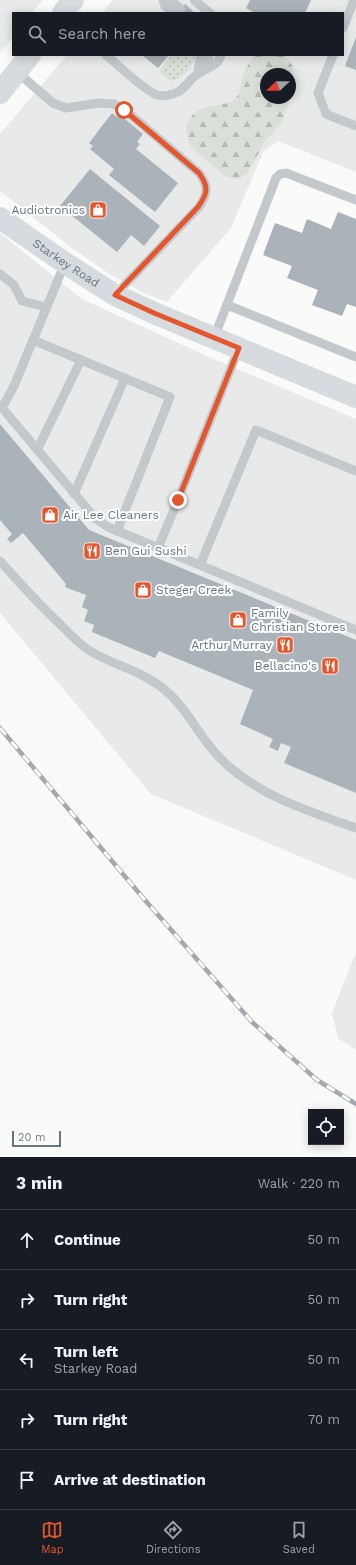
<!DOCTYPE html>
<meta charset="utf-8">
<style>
body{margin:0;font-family:"Work Sans",sans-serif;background:#242831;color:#f1f3f6}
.controls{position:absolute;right:12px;bottom:12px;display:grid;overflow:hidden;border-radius:0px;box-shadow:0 2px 10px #0003}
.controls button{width:36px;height:36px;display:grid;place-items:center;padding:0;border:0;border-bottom:1px solid #363941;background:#171b24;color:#f1f3f6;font:20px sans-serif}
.compass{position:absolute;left:260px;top:68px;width:36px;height:36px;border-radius:50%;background:#171b24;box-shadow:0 2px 10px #0003;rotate:248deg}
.scale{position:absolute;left:12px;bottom:10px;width:49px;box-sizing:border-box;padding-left:4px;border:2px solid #657683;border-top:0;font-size:11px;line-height:14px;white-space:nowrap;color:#657683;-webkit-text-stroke:3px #fff;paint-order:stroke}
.stop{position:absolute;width:12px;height:12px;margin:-9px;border:3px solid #e4572e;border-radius:50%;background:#fff}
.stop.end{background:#e4572e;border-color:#fff;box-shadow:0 1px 4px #0008}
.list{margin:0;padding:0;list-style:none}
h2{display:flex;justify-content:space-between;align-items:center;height:52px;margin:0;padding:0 16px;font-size:17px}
h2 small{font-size:13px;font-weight:400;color:#9ea1a6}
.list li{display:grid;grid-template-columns:26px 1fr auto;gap:12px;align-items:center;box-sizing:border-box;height:60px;padding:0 16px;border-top:1px solid #363941}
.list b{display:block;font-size:15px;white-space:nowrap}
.list p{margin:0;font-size:13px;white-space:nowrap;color:#9ea1a6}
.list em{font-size:13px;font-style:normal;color:#9ea1a6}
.icon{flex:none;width:22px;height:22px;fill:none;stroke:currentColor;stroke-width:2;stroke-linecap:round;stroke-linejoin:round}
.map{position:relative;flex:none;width:356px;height:1157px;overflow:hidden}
.search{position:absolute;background:#171b24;box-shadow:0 2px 10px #0003;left:12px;right:12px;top:12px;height:44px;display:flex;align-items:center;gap:10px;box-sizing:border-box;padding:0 14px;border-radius:0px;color:#9ea1a6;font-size:15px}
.sheet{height:352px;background:#171b24}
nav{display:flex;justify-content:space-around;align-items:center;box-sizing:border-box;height:56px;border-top:1px solid #363941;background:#171b24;font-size:11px;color:#9ea1a6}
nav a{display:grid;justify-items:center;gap:2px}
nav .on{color:#e4572e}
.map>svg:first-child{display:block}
.built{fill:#e8e9e9;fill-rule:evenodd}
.grass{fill:url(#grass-dots)}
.forest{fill:url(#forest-firs)}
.building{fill:#aab3b9}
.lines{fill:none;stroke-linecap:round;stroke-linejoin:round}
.lane{stroke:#c3c8cc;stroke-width:9}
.secondary{stroke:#d6dbdf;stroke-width:22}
.rail-casing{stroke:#a2aab0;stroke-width:4.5}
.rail{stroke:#fff;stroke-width:3;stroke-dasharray:9;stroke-linecap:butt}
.route{stroke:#e4572e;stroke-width:5}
.labels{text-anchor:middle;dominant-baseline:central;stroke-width:4;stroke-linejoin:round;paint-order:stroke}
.poi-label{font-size:12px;fill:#657683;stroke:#fff;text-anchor:start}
.street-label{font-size:12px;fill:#657683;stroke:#fff}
</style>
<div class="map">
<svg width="356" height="1157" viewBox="0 0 356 1157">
<defs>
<pattern id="grass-dots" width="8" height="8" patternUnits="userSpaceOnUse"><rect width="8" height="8" fill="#dadfd7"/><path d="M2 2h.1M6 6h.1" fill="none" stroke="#b4b9b4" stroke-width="1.8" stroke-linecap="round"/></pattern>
<pattern id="forest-firs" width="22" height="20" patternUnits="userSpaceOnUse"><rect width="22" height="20" fill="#dadfd7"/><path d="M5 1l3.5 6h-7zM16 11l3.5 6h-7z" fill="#b4b9b4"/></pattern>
</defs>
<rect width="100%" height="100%" fill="#fafaf8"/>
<g class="built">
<polygon points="0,0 42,0 32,13 13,13 13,37 0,53"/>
<path d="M113,0h243v172l-78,-31 -15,11 -32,76 -64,74 -23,-9 -33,-18 -38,-26 -73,-58v-57l67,-79h276v-42h-241zM266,74h24v24h-24z"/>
<polygon points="0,233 82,299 207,356 356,419 356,880 151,794 0,613"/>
<polygon points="356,952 356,1050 338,1038 332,1013"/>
</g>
<path class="grass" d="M172,55h24c-2,10 -14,25 -25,26l-12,-10z"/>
<path class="forest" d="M256,55h28l8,10 2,17 -4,15v-23h-24v24h24l-7,22 -19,23 -16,29 -9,7c-4,-1 -9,-1 -12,-2 -5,-3 -33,-27 -36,-31 -4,-7 -7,-19 -2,-26 11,-19 38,-12 46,-21 6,-7 5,-13 7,-21 2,-9 8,-16 14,-23z"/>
<g class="building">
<polygon points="250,0 311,0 305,13 255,13 246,8"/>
<polygon points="185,4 195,13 178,13"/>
<polygon points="356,37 356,70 345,66"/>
<polygon points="142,55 169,55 158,68"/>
<polygon points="112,113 117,117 119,114 143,134 137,142 140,144 136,149 178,183 155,212 109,175 114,169 90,149 93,146 89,143"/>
<polygon points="90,169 160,226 144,246 131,235 117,252 60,206"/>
<polygon points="338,212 356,219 356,307 347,304 342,316 312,305 318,290 287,278 292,266 263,255 275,223 302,233 307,219 331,229"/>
<polygon points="0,424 89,530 356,640 356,793 284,763 291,747 281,743 278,751 269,747 273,739 240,724 253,690 159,651 155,658 92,632 94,625 84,621 88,610 82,607 86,595 65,587 66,584 23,533 11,543 7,539 12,534 0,520"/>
</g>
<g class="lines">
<g class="lane">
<polyline points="163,0 165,6 174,13"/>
<polyline points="170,0 181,9"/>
<polyline points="194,0 210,13"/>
<polyline points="343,28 354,0"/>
<path d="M106,55c11,9 39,36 51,40 6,2 15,0 21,-3 8,-4 12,-14 20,-18 8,-6 20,-8 23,-19"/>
<polyline points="333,55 318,93 326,114 356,126"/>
<polyline points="198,70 201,55"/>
<polyline points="199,71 208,60 209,55"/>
<path d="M17,72l36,31 13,5 33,-5 15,1 11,6 74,63c10,14 9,20 0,34l-84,88"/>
<polyline points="65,263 14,386 2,408 96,519 108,527 356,630"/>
<polyline points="0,274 14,285 22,301 46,307"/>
<polyline points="227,305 356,357"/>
<polyline points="214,338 276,178 280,174 286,173 356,200"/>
<polyline points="33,340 170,397 117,531"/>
<polyline points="37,450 81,360"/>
<polyline points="74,494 125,378"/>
<polyline points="158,548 178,500 239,348"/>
<path d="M0,561c20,22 39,44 61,64 9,9 18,19 29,26 25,15 53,20 75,39 23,19 34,47 55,68 36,37 88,53 136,70"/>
<polyline points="200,565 256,430 356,471"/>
</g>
<g class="secondary">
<polyline points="63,13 73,0"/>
<polyline points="0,93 30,55"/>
<path id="s1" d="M0,218l65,45 50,32 39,18 202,84"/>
</g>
<defs>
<polyline id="rail" points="0,728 144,899 252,1022 317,1080 356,1104"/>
</defs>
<use href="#rail" class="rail-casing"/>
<use href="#rail" class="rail"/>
</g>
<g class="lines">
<path class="route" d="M124,110l75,63c10,14 9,20 -1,34l-83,88 39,18 85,35 -61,152"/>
</g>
<defs>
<symbol id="shop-square" viewBox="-11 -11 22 22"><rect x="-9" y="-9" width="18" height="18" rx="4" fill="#e4572e" stroke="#fff"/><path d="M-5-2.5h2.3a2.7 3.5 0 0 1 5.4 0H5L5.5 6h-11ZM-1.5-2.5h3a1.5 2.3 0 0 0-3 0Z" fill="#fff"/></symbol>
<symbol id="restaurant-square" viewBox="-11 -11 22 22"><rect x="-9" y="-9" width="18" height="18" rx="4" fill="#e4572e" stroke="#fff"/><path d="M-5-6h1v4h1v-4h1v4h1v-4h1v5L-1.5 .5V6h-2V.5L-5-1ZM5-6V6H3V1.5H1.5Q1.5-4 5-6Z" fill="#fff"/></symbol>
</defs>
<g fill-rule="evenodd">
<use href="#shop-square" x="88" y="200" width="20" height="20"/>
<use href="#shop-square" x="40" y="505" width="20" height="20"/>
<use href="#restaurant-square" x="82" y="541" width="20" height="20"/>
<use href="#shop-square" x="133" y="580" width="20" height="20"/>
<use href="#shop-square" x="228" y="610" width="20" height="20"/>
<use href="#restaurant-square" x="275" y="635" width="20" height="20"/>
<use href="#restaurant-square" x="320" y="656" width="20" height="20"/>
</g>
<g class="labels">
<g class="poi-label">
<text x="85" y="210" text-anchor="end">Audiotronics</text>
<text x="63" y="515">Air Lee Cleaners</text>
<text x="105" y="551">Ben Gui Sushi</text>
<text x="156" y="590">Steger Creek</text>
<text x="251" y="613">Family<tspan x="251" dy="14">Christian Stores</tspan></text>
<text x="272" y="645" text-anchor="end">Arthur Murray</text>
<text x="317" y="666" text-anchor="end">Bellacino's</text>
</g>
<g class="street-label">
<text stroke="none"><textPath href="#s1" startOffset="80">Starkey Road</textPath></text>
</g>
</g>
</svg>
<div class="controls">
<button><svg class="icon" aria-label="locate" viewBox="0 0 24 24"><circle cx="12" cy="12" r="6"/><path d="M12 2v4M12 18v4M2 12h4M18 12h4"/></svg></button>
</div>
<svg class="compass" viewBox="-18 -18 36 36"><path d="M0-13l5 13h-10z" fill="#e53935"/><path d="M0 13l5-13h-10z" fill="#9ea1a6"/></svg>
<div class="scale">20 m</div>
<div class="stop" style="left:124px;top:110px"></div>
<div class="stop end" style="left:178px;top:500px"></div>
<div class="search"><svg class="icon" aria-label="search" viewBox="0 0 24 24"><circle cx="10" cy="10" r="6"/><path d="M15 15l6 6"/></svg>Search here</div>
</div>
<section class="sheet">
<h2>3 min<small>Walk · 220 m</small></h2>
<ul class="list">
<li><svg class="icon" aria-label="ahead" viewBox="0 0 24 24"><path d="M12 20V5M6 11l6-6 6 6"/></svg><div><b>Continue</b></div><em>50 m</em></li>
<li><svg class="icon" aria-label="right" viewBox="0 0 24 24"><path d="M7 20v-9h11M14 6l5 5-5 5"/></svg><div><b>Turn right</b></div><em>50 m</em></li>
<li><svg class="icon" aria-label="left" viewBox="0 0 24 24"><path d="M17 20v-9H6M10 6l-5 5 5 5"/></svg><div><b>Turn left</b><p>Starkey Road</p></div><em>50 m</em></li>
<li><svg class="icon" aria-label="right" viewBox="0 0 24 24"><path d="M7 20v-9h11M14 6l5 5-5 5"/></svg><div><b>Turn right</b></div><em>70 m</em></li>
<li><svg class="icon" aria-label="arrive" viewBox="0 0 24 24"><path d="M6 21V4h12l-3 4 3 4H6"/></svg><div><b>Arrive at destination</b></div></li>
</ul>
</section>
<nav>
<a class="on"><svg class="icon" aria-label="map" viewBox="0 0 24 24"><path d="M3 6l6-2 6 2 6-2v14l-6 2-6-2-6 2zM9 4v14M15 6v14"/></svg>Map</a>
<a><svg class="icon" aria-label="directions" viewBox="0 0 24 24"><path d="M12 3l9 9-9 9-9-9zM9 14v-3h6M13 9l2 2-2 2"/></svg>Directions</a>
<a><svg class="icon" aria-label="saved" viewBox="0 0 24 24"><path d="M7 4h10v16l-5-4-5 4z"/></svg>Saved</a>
</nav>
